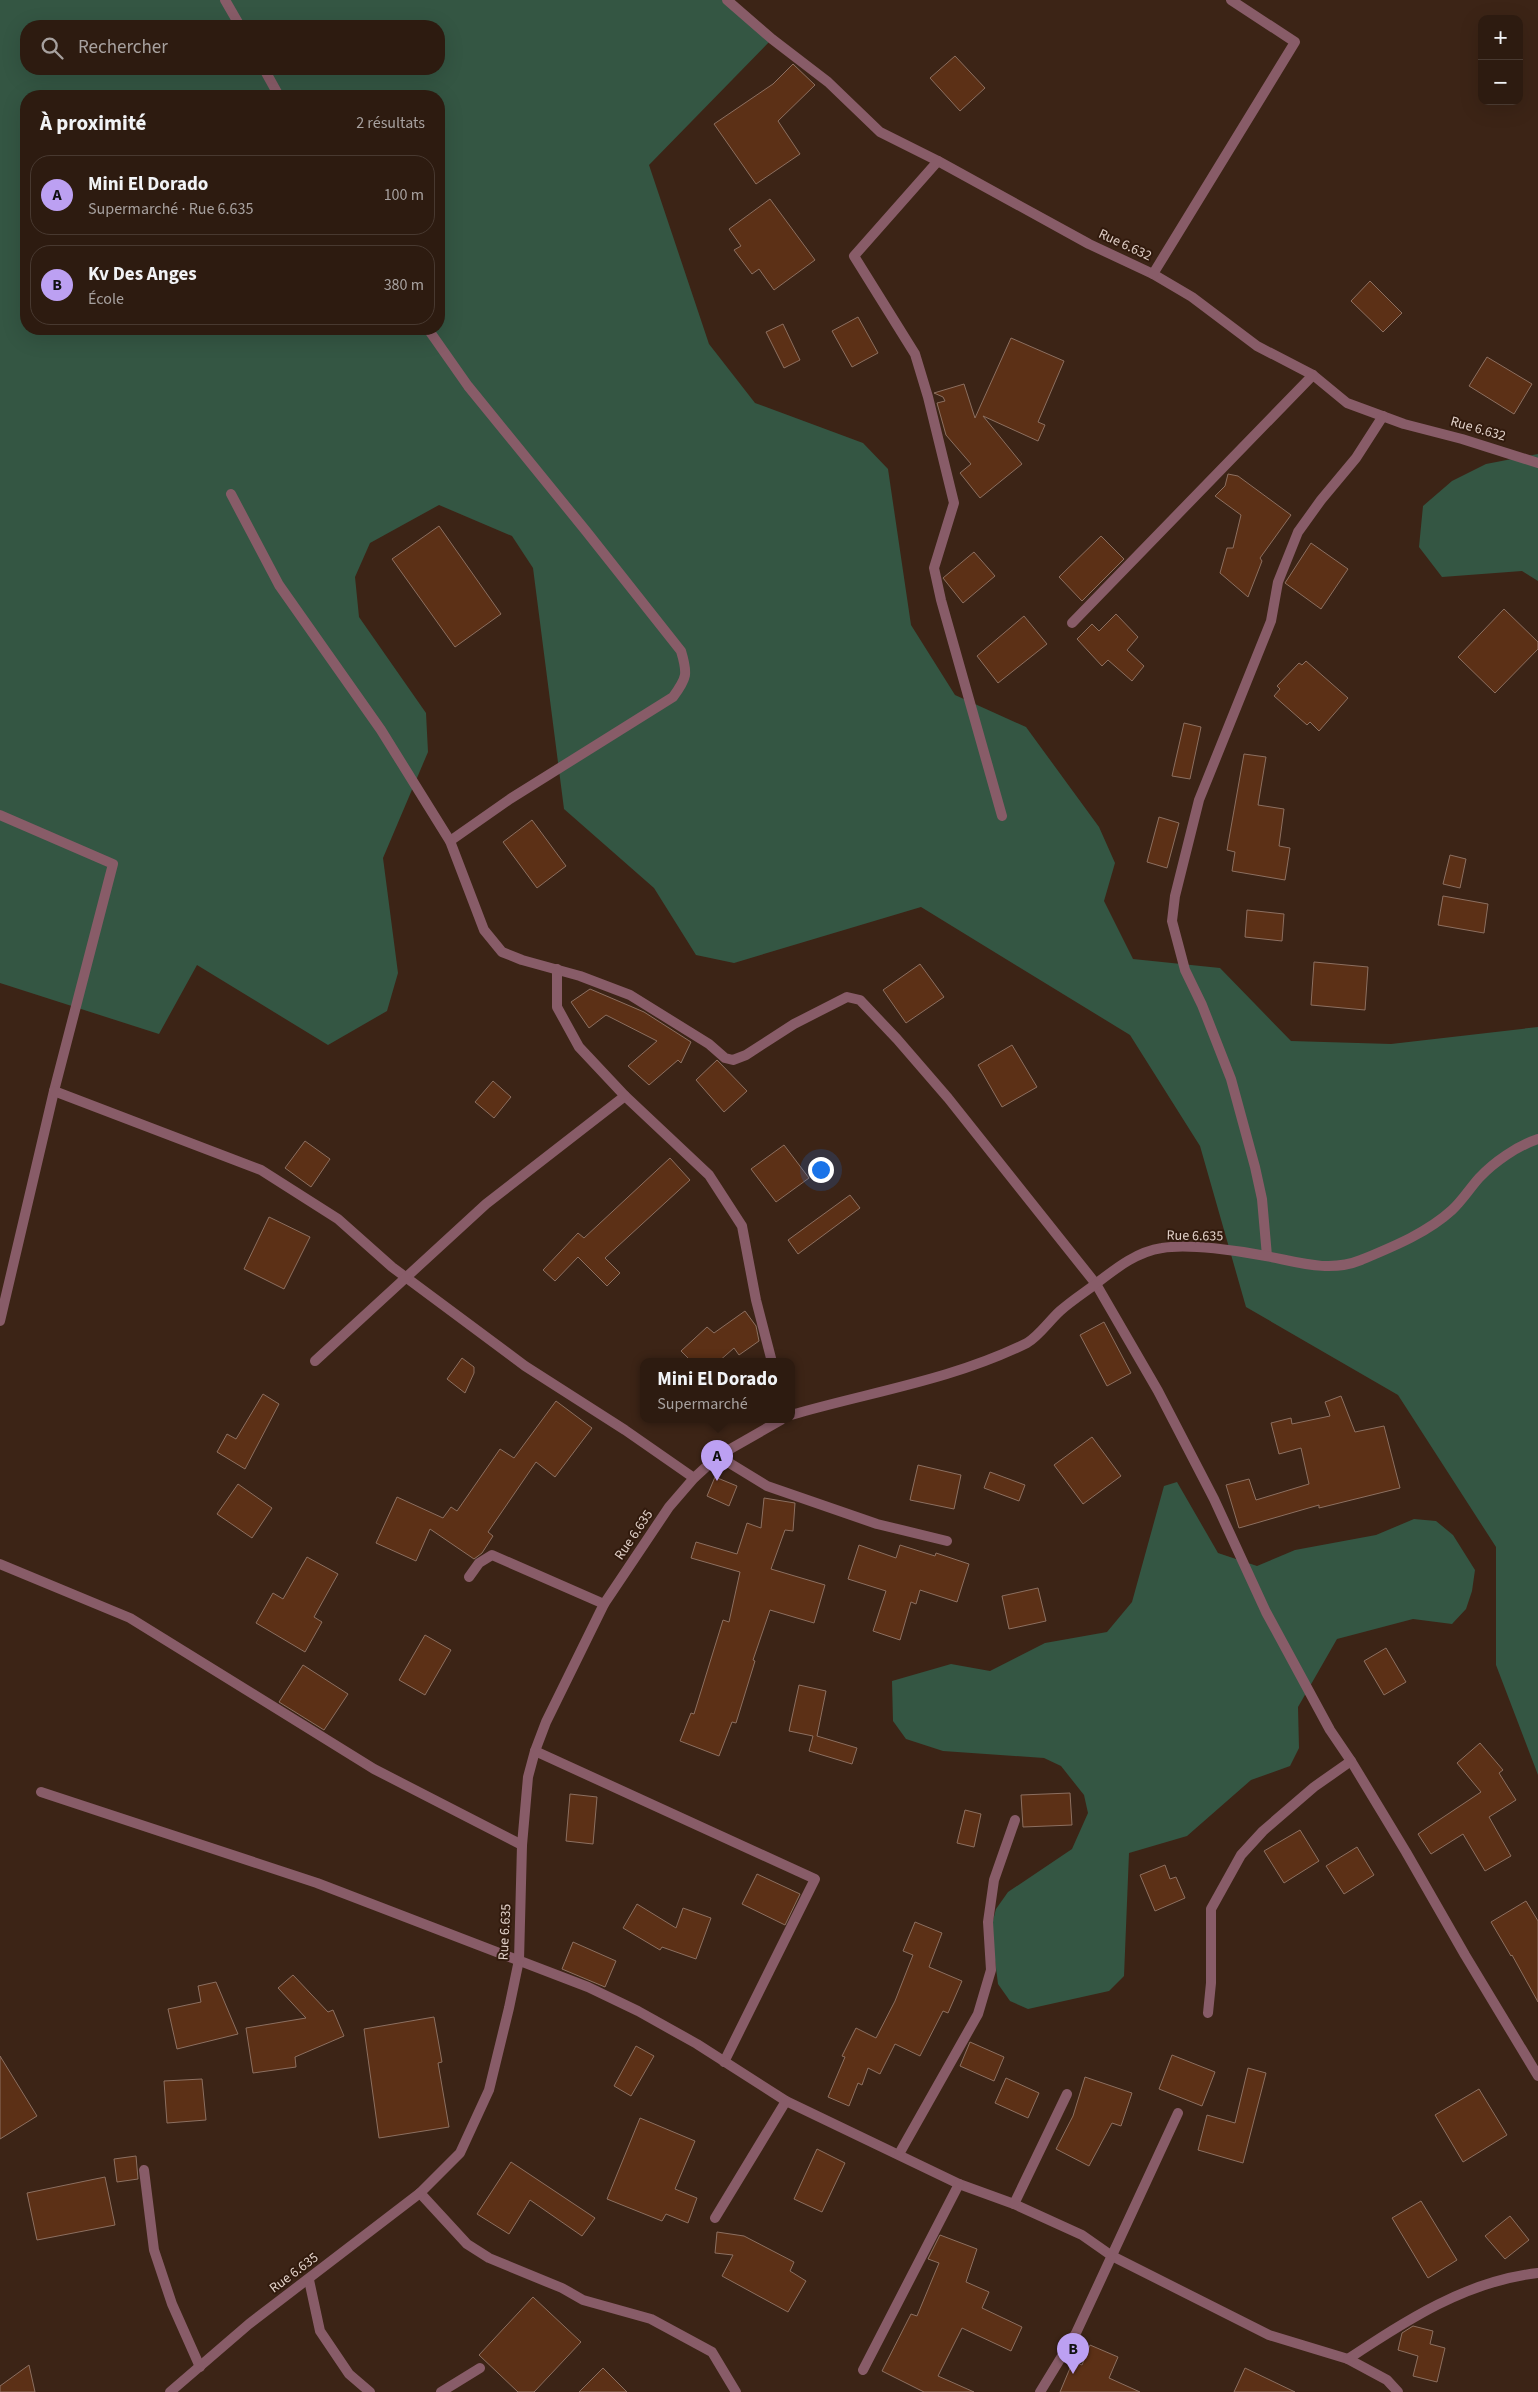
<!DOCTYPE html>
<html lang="fr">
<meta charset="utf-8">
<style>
body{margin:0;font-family:"Source Sans 3",sans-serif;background:#352419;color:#f1f3f6}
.controls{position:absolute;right:15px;top:15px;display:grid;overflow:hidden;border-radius:10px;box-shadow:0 5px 20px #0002}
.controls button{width:45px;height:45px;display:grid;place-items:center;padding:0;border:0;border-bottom:1px solid #483930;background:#2d1b10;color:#f1f3f6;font:25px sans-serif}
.you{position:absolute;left:820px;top:1169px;width:18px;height:18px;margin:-12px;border:4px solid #fff;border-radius:50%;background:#1a73e8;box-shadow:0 0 0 8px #1a73e833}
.badge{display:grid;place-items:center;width:32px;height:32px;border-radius:50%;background:#bca0f2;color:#111;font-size:16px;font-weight:700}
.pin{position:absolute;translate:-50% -41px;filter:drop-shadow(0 1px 2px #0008)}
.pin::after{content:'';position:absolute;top:26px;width:18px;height:15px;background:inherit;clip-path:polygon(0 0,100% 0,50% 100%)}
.popup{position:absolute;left:640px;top:1358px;width:155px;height:65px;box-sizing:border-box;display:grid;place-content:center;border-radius:10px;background:#2d1b10;filter:drop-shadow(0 1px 4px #0005);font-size:16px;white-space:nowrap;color:#a7a19f}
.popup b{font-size:19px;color:#f1f3f6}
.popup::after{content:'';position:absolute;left:50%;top:100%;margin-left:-10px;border:10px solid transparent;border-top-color:#2d1b10}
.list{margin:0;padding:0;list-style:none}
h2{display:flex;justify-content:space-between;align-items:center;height:65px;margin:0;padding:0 20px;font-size:21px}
h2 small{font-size:16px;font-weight:400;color:#a7a19f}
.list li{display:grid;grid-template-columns:32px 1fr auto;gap:15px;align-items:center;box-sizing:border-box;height:80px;margin:0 10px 10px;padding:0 10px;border:1px solid #483930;border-radius:20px}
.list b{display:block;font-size:19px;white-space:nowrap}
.list p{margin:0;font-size:16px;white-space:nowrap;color:#a7a19f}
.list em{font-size:16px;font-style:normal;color:#a7a19f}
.icon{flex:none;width:28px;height:28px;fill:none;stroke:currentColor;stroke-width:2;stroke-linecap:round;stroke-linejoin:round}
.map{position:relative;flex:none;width:1538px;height:2392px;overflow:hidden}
.search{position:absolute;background:#2d1b10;box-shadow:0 5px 20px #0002;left:20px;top:20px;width:425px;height:55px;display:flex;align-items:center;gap:12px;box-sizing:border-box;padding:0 18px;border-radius:20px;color:#a7a19f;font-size:19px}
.panel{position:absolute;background:#2d1b10;box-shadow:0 5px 20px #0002;left:20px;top:90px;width:425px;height:245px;border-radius:20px}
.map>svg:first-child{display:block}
.green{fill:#345643;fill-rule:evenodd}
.building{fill:#5c3016;stroke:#8c6f60}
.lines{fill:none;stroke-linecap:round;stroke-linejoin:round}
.street{stroke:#885c68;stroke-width:10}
.labels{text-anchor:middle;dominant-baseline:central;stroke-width:4;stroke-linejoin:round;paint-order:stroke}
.street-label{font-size:14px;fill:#e1d0c8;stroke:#311a0d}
</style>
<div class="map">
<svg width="1538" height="2392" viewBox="0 0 1538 2392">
<rect width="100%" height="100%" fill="#3c2416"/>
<g class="green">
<path d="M0,0h724l48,39 -123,126 60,179 46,59 108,40 25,26 23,156 44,70 71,32 73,100 16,36 -11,38 29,58 87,9 71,73 100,3 147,-17v748l-42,-110v-118l-98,-152 -152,-88 -46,-161 -70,-111 -209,-128 -187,56 -38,-8 -42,-67 -90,-79 -31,-241 -21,-32 -73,-31 -69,38 -15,34 4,40 67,96 2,39 -45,106 15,115 -11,38 -59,34 -131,-80 -38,69 -159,-51zM26,26h413v43h-413zM26,96h413v233h-413z"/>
<polygon points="1538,454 1538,581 1522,571 1442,577 1419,547 1423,506 1452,481 1486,464"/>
<polygon points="1177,1482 1218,1553 1257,1566 1295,1550 1376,1535 1414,1519 1436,1521 1453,1535 1475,1570 1472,1591 1466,1609 1452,1624 1413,1619 1337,1639 1298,1707 1299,1748 1290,1766 1251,1780 1187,1836 1129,1853 1124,1976 1109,1991 1028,2009 1010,2001 998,1984 991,1928 996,1909 1008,1892 1072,1849 1088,1813 1084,1795 1061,1766 1044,1758 943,1751 906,1739 893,1721 892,1681 951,1664 990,1671 1045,1643 1107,1632 1132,1602 1164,1486"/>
</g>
<g class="building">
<polygon points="955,56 985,88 960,111 930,78"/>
<polygon points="793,64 815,85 778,121 800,154 756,184 714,124 773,84"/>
<polygon points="770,199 815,260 774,290 759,269 752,274 734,250 741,246 729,229"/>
<polygon points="1370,281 1402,313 1383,332 1351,301"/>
<polygon points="858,317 878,353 852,367 832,331"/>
<polygon points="783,324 800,360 784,368 766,332"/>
<polygon points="1011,338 1064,361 1038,422 1045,425 1038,441 983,416 1022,464 980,498 960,473 971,464 946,435 937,403 945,401 943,397 934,393 964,384 975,418"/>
<polygon points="1487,357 1532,384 1514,414 1469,386"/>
<polygon points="1228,474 1238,476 1291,515 1260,558 1262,561 1248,597 1220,573 1227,548 1233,548 1241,515 1215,496 1225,486"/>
<polygon points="439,526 501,614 455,647 392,559"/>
<polygon points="1101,536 1124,559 1082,601 1059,577"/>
<polygon points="1311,543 1348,569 1321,609 1285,583"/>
<polygon points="974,552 995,576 963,603 943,578"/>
<polygon points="1504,609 1538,642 1538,649 1495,693 1458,657"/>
<polygon points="1116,614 1138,637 1127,650 1144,666 1132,681 1108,660 1102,666 1077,639 1092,624 1099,631"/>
<polygon points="1024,616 1047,644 998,683 977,656"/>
<polygon points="1306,661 1348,698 1319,731 1310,722 1307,725 1274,696 1280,689 1277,686 1299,663 1302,665"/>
<polygon points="1184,723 1201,727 1190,779 1172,776"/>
<polygon points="1244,754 1266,757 1258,805 1284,809 1279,846 1290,848 1285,880 1232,871 1235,852 1227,850"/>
<polygon points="1159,817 1179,823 1167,868 1147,862"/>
<polygon points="532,820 566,866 537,888 503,842"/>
<polygon points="1450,855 1466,859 1460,888 1443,884"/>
<polygon points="1443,896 1488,904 1484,933 1438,925"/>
<polygon points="1247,910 1284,914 1282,941 1245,937"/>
<polygon points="1314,962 1368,967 1365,1010 1311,1005"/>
<polygon points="920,964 944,997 906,1023 883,990"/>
<polygon points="590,989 644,1012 691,1042 681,1063 678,1060 649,1085 628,1066 657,1041 606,1015 589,1028 571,1002"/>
<polygon points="1012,1045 1037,1087 1002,1107 978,1065"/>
<polygon points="717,1060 747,1091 724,1112 696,1080"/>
<polygon points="493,1081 511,1097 494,1118 475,1102"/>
<polygon points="305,1141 330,1159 311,1187 285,1168"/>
<polygon points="784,1145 809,1178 776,1202 751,1169"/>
<polygon points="670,1158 690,1180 605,1258 620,1273 607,1286 578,1257 555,1281 543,1270 578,1233 584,1238"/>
<polygon points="850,1195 860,1208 798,1254 788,1240"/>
<polygon points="269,1217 310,1237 284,1289 244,1269"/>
<polygon points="745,1311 756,1326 759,1341 739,1355 734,1348 718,1362 692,1362 681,1351 707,1327 714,1333"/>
<polygon points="1104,1322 1131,1373 1107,1386 1080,1335"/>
<polygon points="462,1358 474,1367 474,1373 465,1393 447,1379"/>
<polygon points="263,1394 279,1404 245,1469 217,1452 227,1434 236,1439"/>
<polygon points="1341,1396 1355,1432 1384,1426 1400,1488 1319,1508 1319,1505 1239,1528 1226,1485 1249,1479 1256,1500 1309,1484 1301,1448 1279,1454 1271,1423 1291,1418 1292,1424 1330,1416 1325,1402"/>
<polygon points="556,1401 592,1428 555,1477 536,1462 488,1532 493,1536 482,1553 474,1559 430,1529 416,1561 376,1543 397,1497 443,1518 451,1507 457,1511 500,1449 514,1458"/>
<polygon points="1092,1437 1121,1476 1083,1504 1054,1465"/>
<polygon points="918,1465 961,1475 954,1509 910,1500"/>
<polygon points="990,1472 1025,1485 1019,1501 984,1488"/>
<polygon points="715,1477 737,1486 729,1506 707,1496"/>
<polygon points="238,1484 272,1508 252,1538 217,1514"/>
<polygon points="764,1498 795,1503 793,1531 785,1530 771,1569 825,1585 814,1623 770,1610 753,1660 755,1661 736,1723 732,1722 719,1756 680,1741 691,1713 694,1714 723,1620 729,1622 740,1572 691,1558 696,1542 737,1554 747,1523 761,1528"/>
<polygon points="859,1545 896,1558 900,1545 935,1556 936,1553 969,1564 957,1602 920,1590 916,1604 911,1602 900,1640 873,1631 886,1591 848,1579"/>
<polygon points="307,1557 338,1574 314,1617 322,1622 305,1652 256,1623 273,1593 283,1599"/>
<polygon points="1038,1588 1046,1621 1009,1629 1002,1596"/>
<polygon points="425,1635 451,1650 425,1695 399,1680"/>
<polygon points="1386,1648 1406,1682 1384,1695 1364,1661"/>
<polygon points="303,1665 348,1694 324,1730 279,1702"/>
<polygon points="799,1685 826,1691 817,1736 857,1748 852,1764 809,1751 813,1736 789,1731"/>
<polygon points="1480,1743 1503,1770 1499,1773 1516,1800 1489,1817 1511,1856 1485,1871 1463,1834 1431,1854 1418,1834 1481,1792 1457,1763"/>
<polygon points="1070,1793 1072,1825 1023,1827 1021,1795"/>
<polygon points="570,1794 597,1797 593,1844 566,1841"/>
<polygon points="965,1810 981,1814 974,1847 957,1843"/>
<polygon points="1300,1830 1319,1861 1284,1883 1264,1851"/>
<polygon points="1357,1847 1374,1875 1344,1894 1326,1866"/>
<polygon points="1165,1865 1170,1879 1176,1877 1185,1898 1155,1911 1140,1875"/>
<polygon points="757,1874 800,1894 785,1925 742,1904"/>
<polygon points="1526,1901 1538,1921 1538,2002 1512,1955 1511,1956 1491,1922"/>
<polygon points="637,1904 676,1928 683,1908 711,1918 696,1959 662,1947 660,1950 623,1928"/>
<polygon points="915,1922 942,1933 929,1967 962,1981 948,2013 943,2011 920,2056 895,2044 880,2074 868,2068 862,2085 858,2083 849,2106 828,2097 845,2057 842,2056 856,2028 876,2038 895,2001 913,1955 903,1951"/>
<polygon points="573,1942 616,1961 605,1987 562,1969"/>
<polygon points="293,1975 328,2012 333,2010 344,2036 295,2057 296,2067 253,2073 246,2028 306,2018 278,1988"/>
<polygon points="216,1982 238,2034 177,2049 168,2009 201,2002 198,1986"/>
<polygon points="434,2017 442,2062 438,2063 449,2127 379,2138 364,2029"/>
<polygon points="970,2042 1004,2057 994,2081 960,2066"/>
<polygon points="636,2046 654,2056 631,2096 614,2086"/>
<polygon points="1172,2055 1215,2072 1202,2106 1159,2089"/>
<polygon points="0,2056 37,2116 0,2139"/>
<polygon points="1248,2068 1266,2073 1243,2163 1198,2150 1207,2115 1235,2123"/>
<polygon points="1085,2077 1132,2093 1121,2126 1112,2123 1089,2166 1056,2149 1073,2116"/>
<polygon points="1006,2078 1039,2093 1028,2118 995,2103"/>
<polygon points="202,2079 206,2120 167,2123 164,2081"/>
<polygon points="1479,2089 1507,2135 1463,2162 1435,2115"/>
<polygon points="640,2118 695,2141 675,2189 697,2198 688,2223 666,2214 662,2221 607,2199"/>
<polygon points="817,2149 845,2163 822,2212 794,2199"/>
<polygon points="136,2156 138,2179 117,2182 114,2159"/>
<polygon points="511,2162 595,2218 582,2236 530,2200 509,2234 477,2214"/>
<polygon points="105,2177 115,2225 37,2240 27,2193"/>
<polygon points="1421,2201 1457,2260 1428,2278 1392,2218"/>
<polygon points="1510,2216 1529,2240 1505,2259 1485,2236"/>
<polygon points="717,2232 744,2236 794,2262 790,2271 806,2281 788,2312 722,2276 733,2255 715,2253"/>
<polygon points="940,2235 977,2249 966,2282 989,2292 982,2308 1022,2327 1011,2351 962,2328 938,2376 974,2392 924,2392 882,2371 911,2314 917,2316 939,2263 928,2259"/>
<polygon points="533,2297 581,2342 534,2392 518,2392 479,2355"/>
<polygon points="1413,2326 1433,2331 1430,2344 1445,2348 1437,2382 1413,2376 1418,2356 1398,2350 1402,2333"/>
<polygon points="1090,2345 1118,2357 1109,2378 1140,2392 1060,2392 1073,2361 1082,2365"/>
<polygon points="29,2365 35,2392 0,2392 0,2386"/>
<polygon points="603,2368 627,2392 579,2392"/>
<polygon points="1245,2368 1295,2392 1234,2392"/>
</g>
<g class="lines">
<g class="street">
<polyline points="225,0 240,26"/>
<polyline points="727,0 772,39 828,82 880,132 938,161 1089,244 1153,274 1192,297 1257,346 1313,375 1347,403 1404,424 1462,439 1538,463"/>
<polyline points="264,69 279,96"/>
<polyline points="938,161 854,256 915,354 928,397 954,503 934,568 941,600 1002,816"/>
<polyline points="1153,274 1295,42 1231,0"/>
<path d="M428,329l40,57 118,145 95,120c7,23 6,27 -8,46l-163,102 -60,42"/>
<polyline points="231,494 279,585 381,730 450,841 484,930 502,952 522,960 580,976 630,995 709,1044 725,1058 733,1060 746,1055 794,1024 847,997 860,1000 897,1039 948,1098 1096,1284 1158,1391 1214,1499 1266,1612 1330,1730 1351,1761 1406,1852 1465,1955 1538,2076"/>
<polyline points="1072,623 1313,375"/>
<polyline points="0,815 113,864 54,1091 0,1321"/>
<polyline points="557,969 557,1007 579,1047 625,1096 709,1175 742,1226 756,1300 772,1362"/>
<polyline points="54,1091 261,1170 338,1219 392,1267 525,1366 625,1430 694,1478"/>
<polyline points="1267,1256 1262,1199 1255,1167 1231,1079 1202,1005 1185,970 1172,921 1175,896 1199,800 1271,621 1278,582 1298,532 1321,500 1356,458 1383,416"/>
<polyline points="315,1361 486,1204 625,1096"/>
<path d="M791,1415c79,-23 161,-35 236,-72 12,-7 22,-22 33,-32 10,-9 22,-17 33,-25 21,-16 42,-34 69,-38 26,-5 78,3 104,8 32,6 63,17 95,4 31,-13 66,-27 91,-50 10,-9 18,-22 27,-32 15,-16 38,-32 59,-39"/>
<polyline points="718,1456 767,1486 877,1524 947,1541"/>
<polyline points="0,1564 130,1618 374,1769 522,1845"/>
<polyline points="469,1577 479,1563 492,1555 604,1604"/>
<polyline points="535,1751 815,1879 724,2062"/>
<polyline points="41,1792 317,1883 588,1987 638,2011 697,2044 786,2101 959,2184 1014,2204 1082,2235 1112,2256 1269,2335 1348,2359 1387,2380 1398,2392"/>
<polyline points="1208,2013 1211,1983 1211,1909 1241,1855 1263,1831 1314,1787 1351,1761"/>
<polyline points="899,2154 978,2014 991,1970 988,1922 994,1880 1015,1820"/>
<polyline points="144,2170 154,2250 172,2304 200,2367"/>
<polyline points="420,2193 467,2244 489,2258 562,2288 583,2300 651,2319 712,2352 736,2392"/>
<polyline points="1014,2204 1067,2094"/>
<polyline points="715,2218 786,2101"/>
<polyline points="309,2280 320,2331 349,2374 370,2392"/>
<path d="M1348,2359c59,-39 118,-78 190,-86"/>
<polyline points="863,2370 959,2184"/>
<polyline points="170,2392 249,2324 420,2193 460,2153 489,2090 509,2008 519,1960 522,1845 528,1777 535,1751 546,1722 604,1604 669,1507 694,1478 718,1456 781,1420"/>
<polyline points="441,2392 480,2368"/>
<polyline points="1040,2392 1076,2333 1178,2113"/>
</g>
</g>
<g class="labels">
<g class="street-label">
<text transform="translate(1125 245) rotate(25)">Rue 6.632</text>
<text transform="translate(1478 429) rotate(16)">Rue 6.632</text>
<text transform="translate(1195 1236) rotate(1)">Rue 6.635</text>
<text transform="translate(634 1535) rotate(-56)">Rue 6.635</text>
<text transform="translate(505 1932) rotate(-87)">Rue 6.635</text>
<text transform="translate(294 2273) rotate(-37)">Rue 6.635</text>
</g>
</g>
</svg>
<div class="controls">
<button>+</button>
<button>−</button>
</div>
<div class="you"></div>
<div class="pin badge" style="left:717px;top:1481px">A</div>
<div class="popup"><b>Mini El Dorado</b>Supermarché</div>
<div class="pin badge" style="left:1073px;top:2374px">B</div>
<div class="search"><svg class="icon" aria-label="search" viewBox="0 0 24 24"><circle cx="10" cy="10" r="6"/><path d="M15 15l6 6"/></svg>Rechercher</div>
<section class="panel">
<h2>À proximité<small>2 résultats</small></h2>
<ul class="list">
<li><span class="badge">A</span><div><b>Mini El Dorado</b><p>Supermarché · Rue 6.635</p></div><em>100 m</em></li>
<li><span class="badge">B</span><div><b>Kv Des Anges</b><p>École</p></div><em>380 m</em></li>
</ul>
</section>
</div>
